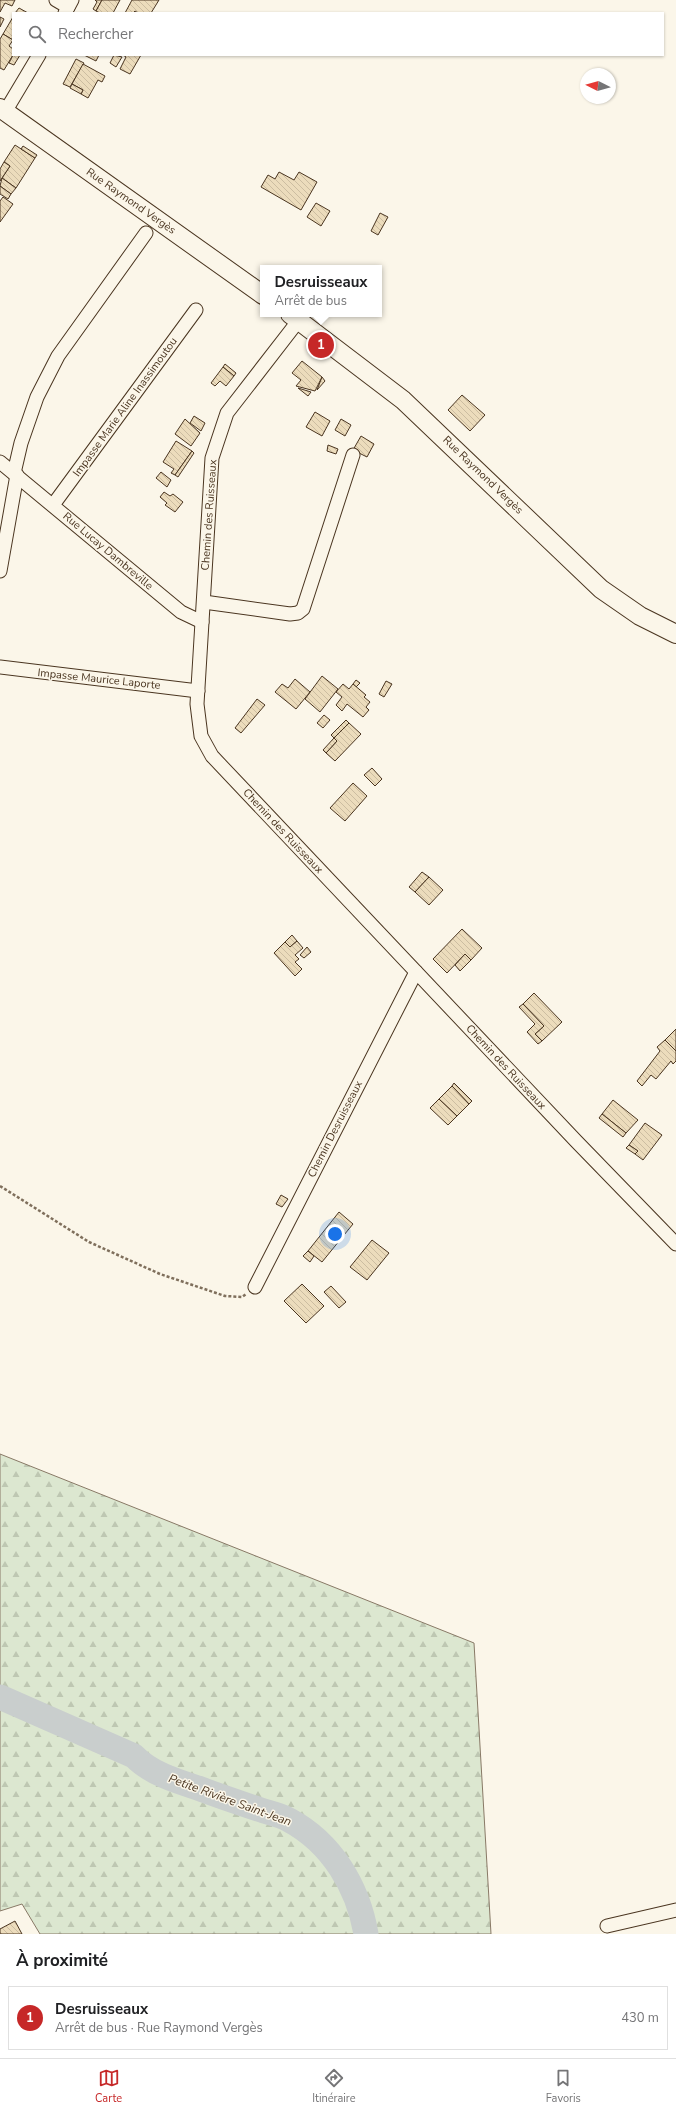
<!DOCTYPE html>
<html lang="fr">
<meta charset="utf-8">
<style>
body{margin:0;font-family:"Nunito Sans",sans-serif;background:#f2f2f2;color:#202124}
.compass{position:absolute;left:580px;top:68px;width:36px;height:36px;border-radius:50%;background:#fff;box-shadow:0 1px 3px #0004;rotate:276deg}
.you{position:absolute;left:335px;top:1234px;width:14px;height:14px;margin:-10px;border:3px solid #fff;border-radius:50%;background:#1a73e8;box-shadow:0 0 0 6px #1a73e833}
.badge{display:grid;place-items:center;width:26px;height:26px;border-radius:50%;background:#c62828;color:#fff;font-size:13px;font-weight:700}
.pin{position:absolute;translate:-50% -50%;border:2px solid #fff;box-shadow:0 1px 4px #0006}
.popup{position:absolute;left:260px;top:265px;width:122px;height:52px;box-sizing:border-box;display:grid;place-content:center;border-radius:0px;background:#fff;filter:drop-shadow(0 1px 3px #0005);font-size:13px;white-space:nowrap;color:#757577}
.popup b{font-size:15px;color:#202124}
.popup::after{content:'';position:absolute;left:50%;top:100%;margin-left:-8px;border:8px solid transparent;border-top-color:#fff}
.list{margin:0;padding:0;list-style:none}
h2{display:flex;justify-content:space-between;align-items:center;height:52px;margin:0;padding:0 16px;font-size:17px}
h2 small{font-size:13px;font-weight:400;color:#757577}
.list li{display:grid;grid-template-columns:26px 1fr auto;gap:12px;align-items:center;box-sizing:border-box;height:64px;margin:0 8px 8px;padding:0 8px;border:1px solid #e0e0e0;border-radius:0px}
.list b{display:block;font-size:15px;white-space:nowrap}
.list p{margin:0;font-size:13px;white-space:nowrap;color:#757577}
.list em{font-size:13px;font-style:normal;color:#757577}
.icon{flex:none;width:22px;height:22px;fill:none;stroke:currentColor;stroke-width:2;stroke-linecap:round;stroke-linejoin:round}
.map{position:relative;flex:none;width:676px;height:1934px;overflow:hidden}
.search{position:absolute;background:#fff;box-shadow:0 1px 3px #0004;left:12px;right:12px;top:12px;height:44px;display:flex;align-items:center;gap:10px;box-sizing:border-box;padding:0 14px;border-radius:0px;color:#757577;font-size:15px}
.sheet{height:124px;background:#fff}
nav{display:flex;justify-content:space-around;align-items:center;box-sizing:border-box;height:56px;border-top:1px solid #e0e0e0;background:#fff;font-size:11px;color:#757577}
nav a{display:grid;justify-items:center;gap:2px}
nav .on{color:#c62828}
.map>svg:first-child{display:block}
.forest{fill:url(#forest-firs);stroke:#887966}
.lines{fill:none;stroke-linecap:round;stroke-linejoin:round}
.river{stroke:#c9cecd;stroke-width:25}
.building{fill:url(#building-back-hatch);stroke:#4a3520}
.street-casing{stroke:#4a3520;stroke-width:15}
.secondary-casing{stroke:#4a3520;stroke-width:20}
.path{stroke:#7f6f5c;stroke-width:2.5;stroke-dasharray:3 2;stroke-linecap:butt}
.street{stroke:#fbf6e9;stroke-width:13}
.secondary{stroke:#fbf6e9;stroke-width:18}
.labels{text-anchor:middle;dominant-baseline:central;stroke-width:3;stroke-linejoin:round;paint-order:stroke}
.street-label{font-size:11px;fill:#4a3520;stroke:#fbf6e9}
.water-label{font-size:12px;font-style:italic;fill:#4a3520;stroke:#fbf6e9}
</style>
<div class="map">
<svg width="676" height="1934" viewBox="0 0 676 1934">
<defs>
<pattern id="forest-firs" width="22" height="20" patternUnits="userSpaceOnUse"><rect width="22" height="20" fill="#dce7d0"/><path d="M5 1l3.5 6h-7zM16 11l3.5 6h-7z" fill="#bec7b2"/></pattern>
<pattern id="building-back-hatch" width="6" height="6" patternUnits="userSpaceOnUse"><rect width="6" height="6" fill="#ecdcbc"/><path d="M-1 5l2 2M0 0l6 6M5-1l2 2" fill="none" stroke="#ccbda1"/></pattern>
</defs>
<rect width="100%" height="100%" fill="#fbf6e9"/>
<polygon class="forest" points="0,1454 474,1643 491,1934 40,1934 22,1904 0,1911"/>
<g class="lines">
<path class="river" d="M0,1697l134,59c16,17 42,25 64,32 21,8 42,15 63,22 9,3 20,5 28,10 43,23 69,67 77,114"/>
</g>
<g class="building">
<polygon points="0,0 15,0 12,6 5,3 0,12"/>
<polygon points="95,0 102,0 96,11 93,9 97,2"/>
<polygon points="102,0 120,0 113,13 100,13 96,11"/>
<polygon points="132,0 159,0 151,13 138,13 135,11 133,13 125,13"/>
<polygon points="19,8 28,13 15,13"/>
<polygon points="0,17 4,19 0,27"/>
<polygon points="13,17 13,40 3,34"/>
<polygon points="3,34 13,40 9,46 13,49 13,55 4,70 0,68 0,39"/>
<polygon points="13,55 20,55 14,65 9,63"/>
<polygon points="84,55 99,55 96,61"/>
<polygon points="114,55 122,57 116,67 110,63"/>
<polygon points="123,55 141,55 130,74 120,69 126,57"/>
<polygon points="76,59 84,63 70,87 63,84"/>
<polygon points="83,64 105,76 102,82 98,80 88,98 81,94 83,90 72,84"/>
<polygon points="72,84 83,90 81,94 70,88"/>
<polygon points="15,145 35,158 16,188 2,178 10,166 4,162"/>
<polygon points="23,146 37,155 35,158 21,149"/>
<polygon points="4,162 10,166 0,181 0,169"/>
<polygon points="279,172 294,180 299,172 317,182 301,210 261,187 268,175 275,179"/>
<polygon points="2,178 16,188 11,194 0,186"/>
<polygon points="0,186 11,194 8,199 0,194"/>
<polygon points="3,197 13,204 0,222 0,201"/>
<polygon points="316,203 330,211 321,226 307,217"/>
<polygon points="380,213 388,217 378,235 371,231"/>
<polygon points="302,361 322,377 315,391 296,386 301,380 292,373"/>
<polygon points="225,364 236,373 234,376 223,367"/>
<polygon points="223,367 234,376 226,386 220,381 215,386 211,383"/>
<polygon points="322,377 325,381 317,390"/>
<polygon points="298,388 311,392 308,396"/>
<polygon points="462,395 485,415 470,431 448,410"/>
<polygon points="315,412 330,421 322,436 306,427"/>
<polygon points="194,416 205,423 201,431 190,423"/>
<polygon points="185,419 200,433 191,446 175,434"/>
<polygon points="341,419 351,425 345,436 335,430"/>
<polygon points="361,436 374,444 367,457 353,450"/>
<polygon points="176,441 192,451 175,475 171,473 174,469 163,462"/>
<polygon points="328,445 338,449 336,454 327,451"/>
<polygon points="192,451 194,453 178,477 175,475"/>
<polygon points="161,472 171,480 167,487 156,478"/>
<polygon points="164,492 170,496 173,494 183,502 175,512 165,505 167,503 160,497"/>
<polygon points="322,676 338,689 320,712 305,699"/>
<polygon points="295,679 310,692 296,709 275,692 282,684 288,688"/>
<polygon points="356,680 360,683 356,687 353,684"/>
<polygon points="386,681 392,684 384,697 379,694"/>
<polygon points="343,684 349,689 353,684 366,695 364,697 370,702 366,707 369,710 363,717 347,704 342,711 336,705 342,697 336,692"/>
<polygon points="257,699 265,705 241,733 235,728"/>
<polygon points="324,715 330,720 323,728 317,723"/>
<polygon points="346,720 349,723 334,738 331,735"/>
<polygon points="349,723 361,734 335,761 326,753 337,741 334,738"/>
<polygon points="334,738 337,741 326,753 323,750"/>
<polygon points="372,768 382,779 375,786 364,775"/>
<polygon points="353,783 367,796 345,821 330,808"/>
<polygon points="422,872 429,877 415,892 409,887"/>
<polygon points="429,877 443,890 429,905 415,892"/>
<polygon points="462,929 482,948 471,960 465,954 447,973 433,959"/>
<polygon points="292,935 297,941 290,947 285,942"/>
<polygon points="297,941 303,948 295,955 299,959 295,962 302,969 295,976 274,953 285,942 290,947"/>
<polygon points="307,947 311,952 304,958 300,955"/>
<polygon points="465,954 471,960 460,971 455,965"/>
<polygon points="534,993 562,1022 542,1041 535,1034 544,1026 523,1004"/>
<polygon points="523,1004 544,1026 535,1034 542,1041 538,1044 527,1032 535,1024 519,1007"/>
<polygon points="676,1029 676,1051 665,1040"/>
<polygon points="665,1040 676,1051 676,1061 673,1064 671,1061 656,1079 651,1075 642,1086 637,1081 660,1051 657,1047"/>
<polygon points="454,1083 472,1101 469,1104 452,1086"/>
<polygon points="452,1086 469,1104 457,1116 439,1099"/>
<polygon points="439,1099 457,1116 448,1125 430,1108"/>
<polygon points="613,1100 638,1120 626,1133 602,1114"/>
<polygon points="602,1114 626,1133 623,1137 599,1118"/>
<polygon points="645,1123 662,1135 643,1160 635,1154 638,1151 629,1145"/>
<polygon points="629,1145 638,1151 635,1154 626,1148"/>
<polygon points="281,1195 288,1199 282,1207 276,1204"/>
<polygon points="339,1212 353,1224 322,1262 308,1251"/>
<polygon points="372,1240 389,1253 367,1280 350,1267"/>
<polygon points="308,1251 314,1256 310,1262 303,1256"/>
<polygon points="302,1284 324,1306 306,1323 284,1301"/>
<polygon points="331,1286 346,1302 339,1308 324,1292"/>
<polygon points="15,1921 22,1934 0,1934 0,1929"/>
</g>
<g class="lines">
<defs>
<g id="street">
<polyline points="56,0 68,7"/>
<polyline points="65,13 72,0"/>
<polyline points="5,112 39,55"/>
<polyline points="299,320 227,413 212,458 197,704 201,736 212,756 576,1141 676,1244"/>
<polyline points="0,462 181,612 202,622"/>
<polyline points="14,473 21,443 37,397 58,356 146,233"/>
<polyline points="53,505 196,310"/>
<polyline points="0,571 17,475"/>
<polyline points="204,602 290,614 298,613 303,609 353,455"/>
<polyline points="0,667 198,691"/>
<polyline points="255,1287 416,972"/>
<polyline points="607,1926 676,1910"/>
</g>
<g id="secondary">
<polyline points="0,108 263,295"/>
<polyline points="290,314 403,400 601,589 640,616 676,634"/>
</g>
</defs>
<use href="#street" class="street-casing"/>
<use href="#secondary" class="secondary-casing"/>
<polyline class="path" points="0,1186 89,1242 160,1274 225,1296 242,1297 246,1294"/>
<use href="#street" class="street"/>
<use href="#secondary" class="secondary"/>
</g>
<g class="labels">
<g class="street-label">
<text transform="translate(131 201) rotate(35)">Rue Raymond Vergès</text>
<text transform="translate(125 407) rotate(-54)">Impasse Marie Aline Inassimoutou</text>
<text transform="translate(483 475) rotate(44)">Rue Raymond Vergès</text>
<text transform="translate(209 515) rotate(-86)">Chemin des Ruisseaux</text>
<text transform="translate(108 551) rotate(40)">Rue Lucay Dambreville</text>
<text transform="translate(99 679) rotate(6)">Impasse Maurice Laporte</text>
<text transform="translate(283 831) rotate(47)">Chemin des Ruisseaux</text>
<text transform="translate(506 1067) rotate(47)">Chemin des Ruisseaux</text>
<text transform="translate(335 1129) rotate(-63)">Chemin Desruisseaux</text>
</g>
<g class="water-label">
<text transform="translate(230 1800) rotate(20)">Petite Rivière Saint-Jean</text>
</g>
</g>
</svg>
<svg class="compass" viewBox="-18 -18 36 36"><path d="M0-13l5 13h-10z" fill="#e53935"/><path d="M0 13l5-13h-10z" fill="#757577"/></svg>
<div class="you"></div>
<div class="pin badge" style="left:321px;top:345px">1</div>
<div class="popup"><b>Desruisseaux</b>Arrêt de bus</div>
<div class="search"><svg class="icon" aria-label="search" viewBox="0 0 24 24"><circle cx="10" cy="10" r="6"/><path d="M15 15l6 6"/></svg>Rechercher</div>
</div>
<section class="sheet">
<h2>À proximité<small></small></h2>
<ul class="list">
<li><span class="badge">1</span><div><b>Desruisseaux</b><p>Arrêt de bus · Rue Raymond Vergès</p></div><em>430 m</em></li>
</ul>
</section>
<nav>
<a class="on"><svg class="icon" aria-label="map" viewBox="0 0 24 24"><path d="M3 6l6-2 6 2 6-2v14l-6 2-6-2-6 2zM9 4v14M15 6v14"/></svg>Carte</a>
<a><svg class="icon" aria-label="directions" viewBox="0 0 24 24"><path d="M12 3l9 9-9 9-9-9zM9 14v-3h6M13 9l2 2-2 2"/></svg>Itinéraire</a>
<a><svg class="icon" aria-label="saved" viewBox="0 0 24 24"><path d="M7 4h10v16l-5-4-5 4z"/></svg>Favoris</a>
</nav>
